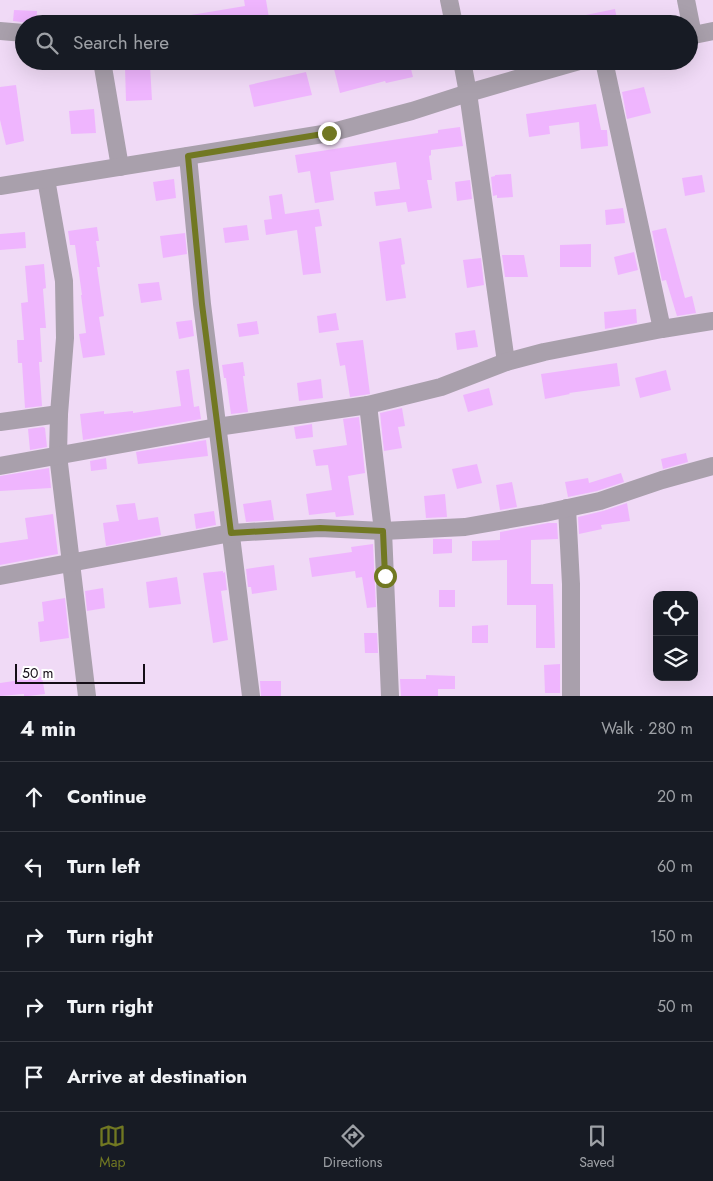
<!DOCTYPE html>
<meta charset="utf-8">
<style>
body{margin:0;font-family:Jost,sans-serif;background:#242831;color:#f1f3f6}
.controls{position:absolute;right:15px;bottom:15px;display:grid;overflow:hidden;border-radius:10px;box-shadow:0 5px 20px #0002}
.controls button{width:45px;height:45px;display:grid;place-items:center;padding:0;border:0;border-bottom:1px solid #363941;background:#171b24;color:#f1f3f6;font:25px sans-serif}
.scale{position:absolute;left:15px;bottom:12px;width:130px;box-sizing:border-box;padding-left:5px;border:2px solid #140d16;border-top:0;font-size:14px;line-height:18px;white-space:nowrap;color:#140d16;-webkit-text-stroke:4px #fff;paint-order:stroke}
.stop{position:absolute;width:15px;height:15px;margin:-11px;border:4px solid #717822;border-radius:50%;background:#fff}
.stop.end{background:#717822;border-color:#fff;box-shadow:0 1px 5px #0008}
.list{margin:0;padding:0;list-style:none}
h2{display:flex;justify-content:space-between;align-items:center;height:65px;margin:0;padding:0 20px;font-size:21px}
h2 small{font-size:16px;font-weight:400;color:#9ea1a6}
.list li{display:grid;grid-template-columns:32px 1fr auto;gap:15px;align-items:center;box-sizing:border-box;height:70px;padding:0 20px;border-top:1px solid #363941}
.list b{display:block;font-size:19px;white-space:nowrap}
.list em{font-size:16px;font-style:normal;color:#9ea1a6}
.icon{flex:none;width:28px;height:28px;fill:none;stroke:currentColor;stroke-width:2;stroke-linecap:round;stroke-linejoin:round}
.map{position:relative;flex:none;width:713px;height:696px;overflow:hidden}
.search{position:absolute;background:#171b24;box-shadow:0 5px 20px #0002;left:15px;right:15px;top:15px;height:55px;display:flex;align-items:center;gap:12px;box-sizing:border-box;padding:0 18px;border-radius:28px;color:#9ea1a6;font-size:19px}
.sheet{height:415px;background:#171b24}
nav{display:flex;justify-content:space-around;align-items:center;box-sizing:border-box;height:70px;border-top:1px solid #363941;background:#171b24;font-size:14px;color:#9ea1a6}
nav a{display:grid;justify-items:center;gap:2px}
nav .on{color:#717822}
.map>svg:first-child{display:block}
.building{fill:#efb5fe}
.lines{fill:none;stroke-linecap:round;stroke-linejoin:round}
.minor{stroke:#a9a0ac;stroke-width:18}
.route{stroke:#717822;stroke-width:6}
</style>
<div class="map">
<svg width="713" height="696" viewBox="0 0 713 696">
<rect width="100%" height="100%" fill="#f0daf6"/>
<g class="building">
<polygon points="244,0 266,0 270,24 186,24 185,16 245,6"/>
<polygon points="615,9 618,24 577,24 576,17"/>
<polygon points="14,10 37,11 36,24 13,21"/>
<polygon points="332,61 409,61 413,77 386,83 385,81 340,93"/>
<polygon points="150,66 152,100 126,101 125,67"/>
<polygon points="306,72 312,95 254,107 249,85"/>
<polygon points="16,85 24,141 6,145 0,120 0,87"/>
<polygon points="644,87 651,113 627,119 622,92"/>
<polygon points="596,104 601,130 607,130 608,146 581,149 579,122 549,126 550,134 529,137 526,114"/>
<polygon points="94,109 96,133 71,134 69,111"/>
<polygon points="460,127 463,146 431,150 431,155 429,156 432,180 427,180 432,208 408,212 406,202 376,206 374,192 400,189 396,162 330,172 334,200 315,203 310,171 298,173 295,155 438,133 438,130"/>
<polygon points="511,174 513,197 497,198 497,195 493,196 491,177 495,176 495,175"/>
<polygon points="702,175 705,192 685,196 682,178"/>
<polygon points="174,179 176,198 156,201 153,182"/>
<polygon points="470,180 472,199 457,201 455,182"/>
<polygon points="282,194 285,214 319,209 322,226 315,227 321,273 303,275 297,230 266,235 264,220 272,219 269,196"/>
<polygon points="623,208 625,223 606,225 605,210"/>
<polygon points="247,225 249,240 225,243 223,228"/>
<polygon points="97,227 99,241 96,241 100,267 97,267 104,316 99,317 105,355 83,358 79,334 86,333 81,295 82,295 75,245 70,245 68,231"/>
<polygon points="666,228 685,298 692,296 696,313 677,316 666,280 662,281 652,231"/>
<polygon points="25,232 26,248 0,250 0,234"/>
<polygon points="185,233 187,254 163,258 160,236"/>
<polygon points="401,238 405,264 401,265 406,298 386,301 379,242"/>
<polygon points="591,244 591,267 560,267 560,245"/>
<polygon points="634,252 638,270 618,275 614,257"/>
<polygon points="502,255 524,255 528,277 505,277"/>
<polygon points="481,258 484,285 467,288 463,260"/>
<polygon points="44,264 46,288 43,289 46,328 40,328 42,362 39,362 42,406 25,408 22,363 18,363 17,340 24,340 21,303 28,302 25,266"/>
<polygon points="159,282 162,300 141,303 138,284"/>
<polygon points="636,309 637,323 605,329 604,312"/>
<polygon points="336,313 339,330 319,333 317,316"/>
<polygon points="192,320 194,336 179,339 176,322"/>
<polygon points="257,321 259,334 239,337 237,324"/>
<polygon points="475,330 478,347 457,350 455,333"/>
<polygon points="363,340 370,394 350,397 345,365 340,366 336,343"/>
<polygon points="243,362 245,376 243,376 248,412 231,414 226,378 224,378 222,365"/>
<polygon points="617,363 620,386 569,393 570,394 545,399 541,374"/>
<polygon points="189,369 194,407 199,406 201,419 83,440 80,414 104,411 104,414 133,411 133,413 181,406 176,371"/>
<polygon points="666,370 671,390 640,398 635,378"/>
<polygon points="321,379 323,398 299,401 297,383"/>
<polygon points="489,388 493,405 468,412 463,395"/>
<polygon points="402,408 405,426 398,427 402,448 384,451 380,413"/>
<polygon points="359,417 365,473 348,476 354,515 336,517 335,512 309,515 306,494 332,490 328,465 316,466 313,450 347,445 343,419"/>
<polygon points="312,424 313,437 296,439 294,427"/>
<polygon points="43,427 45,428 47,447 30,450 28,429"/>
<polygon points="206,440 208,456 138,464 136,452"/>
<polygon points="686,453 688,462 663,469 661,459"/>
<polygon points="106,458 107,469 91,471 90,461"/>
<polygon points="477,464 482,483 457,489 452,469"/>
<polygon points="49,468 51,488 0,491 0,476"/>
<polygon points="621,473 624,482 597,491 568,497 565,482 588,478 589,483"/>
<polygon points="512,482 517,507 500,510 496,485"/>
<polygon points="445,494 447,517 426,518 424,496"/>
<polygon points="271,500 274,520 246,522 243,504"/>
<polygon points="135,503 138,520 158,517 161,535 106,546 103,523 119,521 116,505"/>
<polygon points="627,503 630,521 601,525 602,529 579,534 578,517 603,511"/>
<polygon points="214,511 216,525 196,529 194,514"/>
<polygon points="53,514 58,554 0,565 0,543 28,539 25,518"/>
<polygon points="548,523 557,523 558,539 531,540 531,584 553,584 555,648 536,648 536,605 507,605 507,560 472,561 472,541 500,540 500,532"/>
<polygon points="433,539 452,539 452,553 433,554"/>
<polygon points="373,544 376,607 367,608 362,577 356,578 355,571 312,577 309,558 352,552 351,547"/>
<polygon points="274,565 277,590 252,594 251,587 248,587 246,569"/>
<polygon points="223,571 223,573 225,572 227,590 221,591 228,640 213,643 203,573"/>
<polygon points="177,577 181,604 149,608 146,582"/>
<polygon points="103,588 105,608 87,611 85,591"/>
<rect x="439" y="590" width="16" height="17"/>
<polygon points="65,598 69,638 40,642 38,622 44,621 42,602"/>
<polygon points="488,625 488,643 472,643 472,626"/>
<polygon points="364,633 377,633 378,653 365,653"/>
<polygon points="560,664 560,693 545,693 544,665"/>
<polygon points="426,675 455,676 455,689 438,689 438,696 401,696 400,679 426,679"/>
<polygon points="42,677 45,694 28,696 24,696 24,694 0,696 0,683"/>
<polygon points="260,681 281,681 281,696 261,696"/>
</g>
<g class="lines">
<g class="minor">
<polyline points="449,0 454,24"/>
<polyline points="686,0 693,35"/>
<polyline points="0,31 24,33"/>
<polyline points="689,36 713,31"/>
<polyline points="101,61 103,67 120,167"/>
<polyline points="462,61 468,93 506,362"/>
<polyline points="604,61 662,329"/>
<polyline points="188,156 202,304 251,696"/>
<polyline points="46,179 64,281 65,338 59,414 58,455 87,696"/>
<polyline points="0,186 329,133 412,111 468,93 579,61"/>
<polyline points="368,405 383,531 390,696"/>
<polyline points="0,422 59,414"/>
<polyline points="0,466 217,427 368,405 441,387 506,362 544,352 662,329 713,321"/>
<polyline points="567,508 571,584 571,696"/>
<polyline points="0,576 231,533 320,528 383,531 465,527 545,513 600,501 662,480 713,466"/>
</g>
</g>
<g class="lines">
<polyline class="route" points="329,133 188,156 202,304 231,533 320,528 383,531 385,576"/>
</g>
</svg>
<div class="controls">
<button><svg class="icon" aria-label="locate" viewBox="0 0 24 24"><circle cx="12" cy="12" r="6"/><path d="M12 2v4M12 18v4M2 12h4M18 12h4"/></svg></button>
<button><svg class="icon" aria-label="layers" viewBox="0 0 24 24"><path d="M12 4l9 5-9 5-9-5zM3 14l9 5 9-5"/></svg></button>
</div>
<div class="scale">50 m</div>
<div class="stop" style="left:385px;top:576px"></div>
<div class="stop end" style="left:329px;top:133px"></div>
<div class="search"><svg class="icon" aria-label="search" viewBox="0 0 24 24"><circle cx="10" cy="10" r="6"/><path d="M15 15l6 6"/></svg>Search here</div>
</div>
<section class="sheet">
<h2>4 min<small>Walk · 280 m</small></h2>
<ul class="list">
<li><svg class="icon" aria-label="ahead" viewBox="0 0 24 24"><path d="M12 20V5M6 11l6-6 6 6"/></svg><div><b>Continue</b></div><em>20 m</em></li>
<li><svg class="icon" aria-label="left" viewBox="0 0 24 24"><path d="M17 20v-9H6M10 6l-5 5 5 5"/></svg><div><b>Turn left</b></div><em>60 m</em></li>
<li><svg class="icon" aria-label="right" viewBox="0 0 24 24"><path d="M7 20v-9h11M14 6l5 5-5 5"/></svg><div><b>Turn right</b></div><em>150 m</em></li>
<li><svg class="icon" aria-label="right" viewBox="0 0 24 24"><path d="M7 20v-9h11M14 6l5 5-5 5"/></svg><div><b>Turn right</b></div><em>50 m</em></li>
<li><svg class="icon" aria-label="arrive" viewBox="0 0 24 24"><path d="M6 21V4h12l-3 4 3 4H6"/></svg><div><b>Arrive at destination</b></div></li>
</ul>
</section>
<nav>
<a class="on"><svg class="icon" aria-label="map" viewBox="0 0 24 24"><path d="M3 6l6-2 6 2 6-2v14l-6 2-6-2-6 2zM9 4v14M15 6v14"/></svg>Map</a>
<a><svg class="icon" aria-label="directions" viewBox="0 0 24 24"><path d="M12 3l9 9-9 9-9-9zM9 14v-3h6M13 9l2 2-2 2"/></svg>Directions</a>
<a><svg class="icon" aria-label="saved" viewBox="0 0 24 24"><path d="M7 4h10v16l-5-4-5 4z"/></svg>Saved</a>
</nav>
